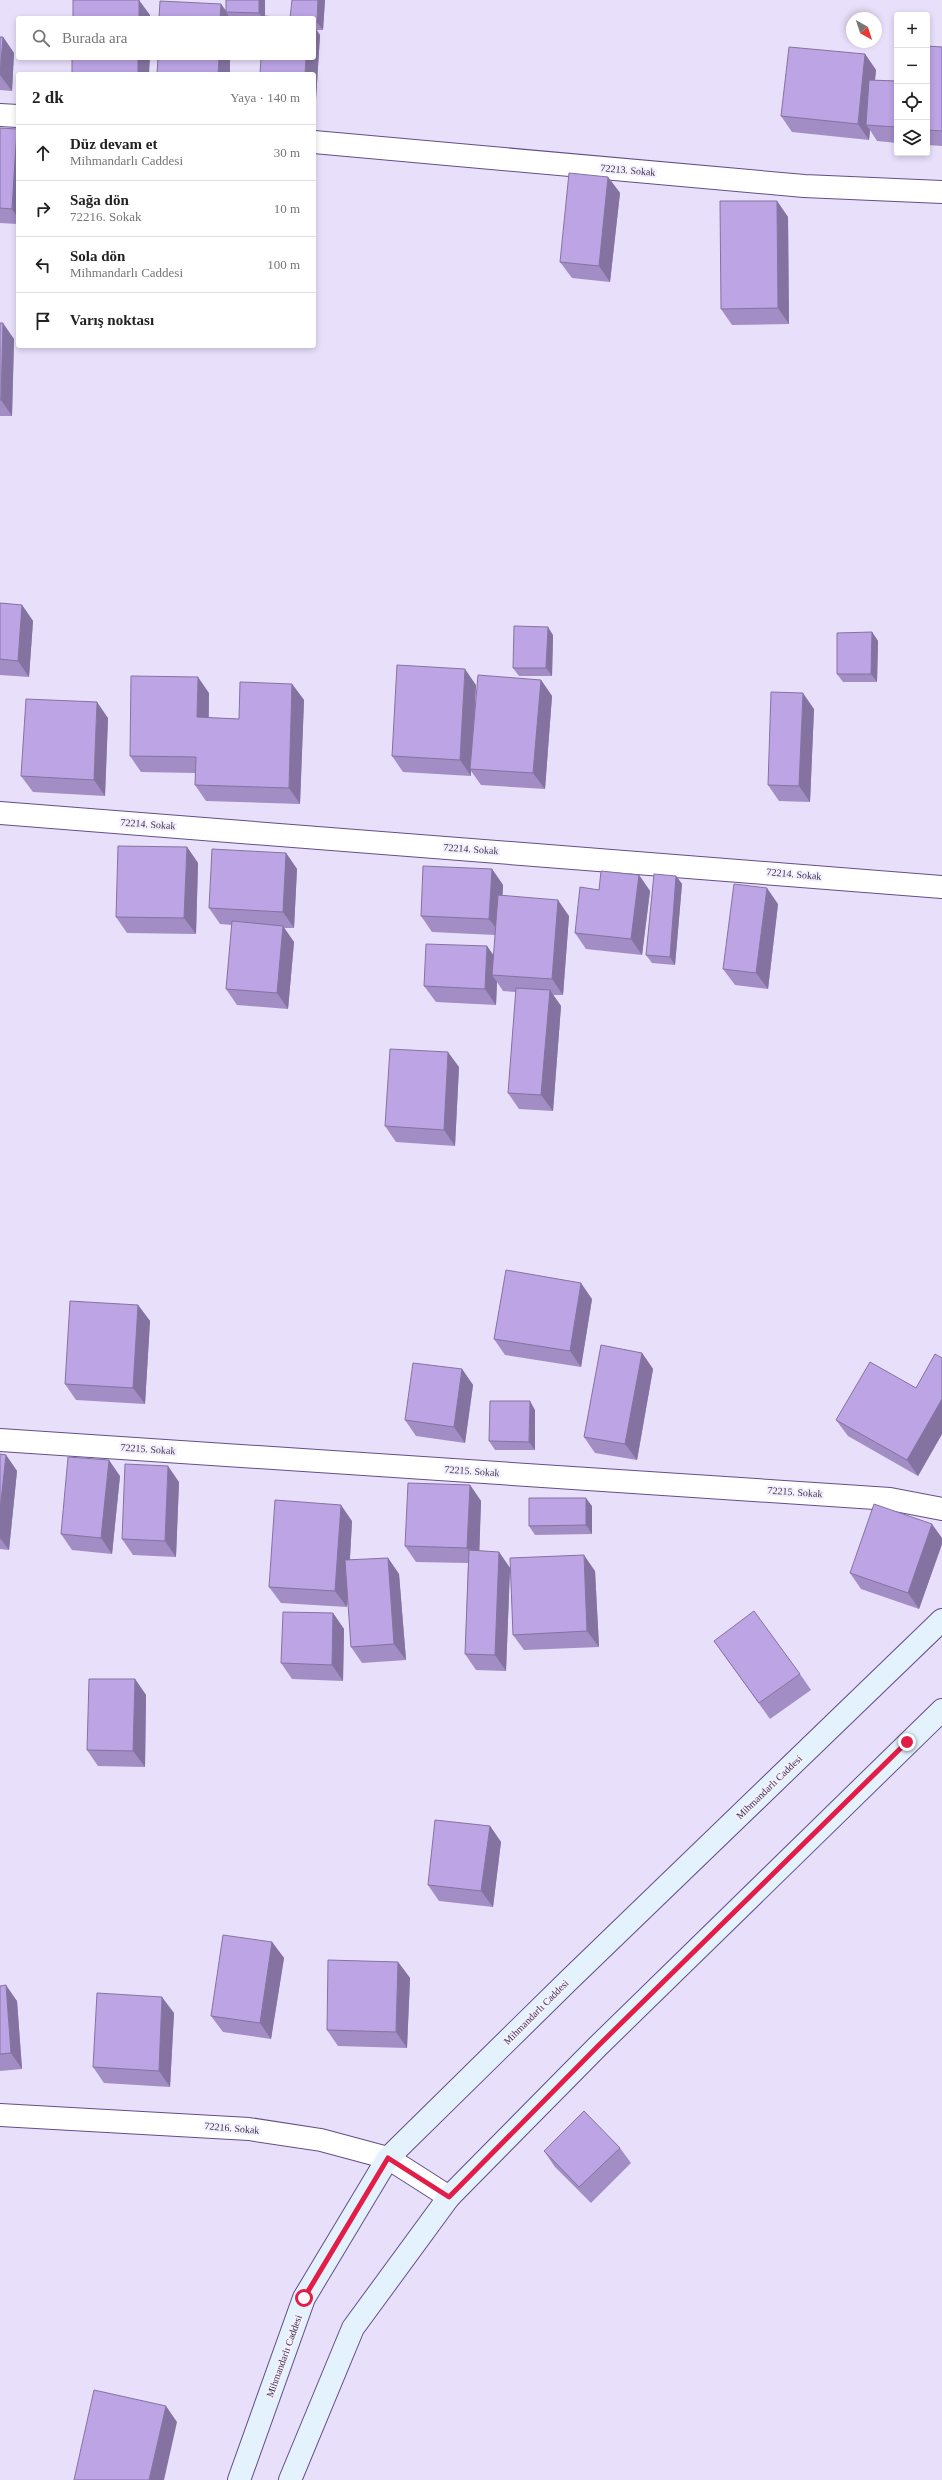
<!DOCTYPE html>
<html lang="tr">
<meta charset="utf-8">
<style>
body{margin:0;font-family:"Times New Roman",serif;background:#f6f6f6;color:#222}
.controls{position:absolute;right:12px;top:12px;display:grid;overflow:hidden;border-radius:4px;box-shadow:0 2px 6px #0003}
.controls button{width:36px;height:36px;display:grid;place-items:center;padding:0;border:0;border-bottom:1px solid #e0e0e0;background:#fff;color:#222;font:20px sans-serif}
.compass{position:absolute;left:846px;top:12px;width:36px;height:36px;border-radius:50%;background:#fff;box-shadow:0 2px 6px #0003;rotate:141deg}
.stop{position:absolute;width:12px;height:12px;margin:-9px;border:3px solid #e11d48;border-radius:50%;background:#fff}
.stop.end{background:#e11d48;border-color:#fff;box-shadow:0 1px 4px #0008}
.list{margin:0;padding:0;list-style:none}
h2{display:flex;justify-content:space-between;align-items:center;height:52px;margin:0;padding:0 16px;font-size:17px}
h2 small{font-size:13px;font-weight:400;color:#767676}
.list li{display:grid;grid-template-columns:26px 1fr auto;gap:12px;align-items:center;box-sizing:border-box;height:56px;padding:0 16px;border-top:1px solid #e0e0e0}
.list b{display:block;font-size:15px;white-space:nowrap}
.list p{margin:0;font-size:13px;white-space:nowrap;color:#767676}
.list em{font-size:13px;font-style:normal;color:#767676}
.icon{flex:none;width:22px;height:22px;fill:none;stroke:currentColor;stroke-width:2;stroke-linecap:round;stroke-linejoin:round}
.map{position:relative;flex:none;width:942px;height:2480px;overflow:hidden}
.search{position:absolute;background:#fff;box-shadow:0 2px 6px #0003;left:16px;top:16px;width:300px;height:44px;display:flex;align-items:center;gap:10px;box-sizing:border-box;padding:0 14px;border-radius:4px;color:#767676;font-size:15px}
.panel{position:absolute;background:#fff;box-shadow:0 2px 6px #0003;left:16px;top:72px;width:300px;height:276px;border-radius:4px}
.map>svg:first-child{display:block}
.lines{fill:none;stroke-linecap:round;stroke-linejoin:round}
.street-casing{stroke:#654d88;stroke-width:24}
.secondary-casing{stroke:#654d88;stroke-width:24}
.street{stroke:#fff;stroke-width:22}
.secondary{stroke:#e4f2fd;stroke-width:22}
.wall{fill:#a28dc5}
.shaded-wall{fill:#8473a0}
.building{fill:#bca4e5;stroke:#8473a0}
.route{stroke:#e11d48;stroke-width:5}
.labels{text-anchor:middle;dominant-baseline:central;stroke-width:4;stroke-linejoin:round;paint-order:stroke}
.street-label{font-size:10px;fill:#3c324d;stroke:#f4effd}
</style>
<div class="map">
<svg width="942" height="2480" viewBox="0 0 942 2480">
<rect width="100%" height="100%" fill="#e8dffa"/>
<g class="lines">
<defs>
<g id="street">
<polyline points="0,115 18,116"/>
<polyline points="314,142 804,186 942,192"/>
<polyline points="0,813 942,887"/>
<polyline points="0,1440 890,1499 942,1509"/>
<polyline points="0,2115 249,2129 321,2140 388,2158 449,2197"/>
</g>
<g id="secondary">
<polyline points="239,2480 304,2298 388,2158 569,1980 942,1620"/>
<polyline points="290,2480 353,2328 449,2197 598,2046 942,1710"/>
</g>
</defs>
<use href="#street" class="street-casing"/>
<use href="#secondary" class="secondary-casing"/>
<use href="#street" class="street"/>
<use href="#secondary" class="secondary"/>
</g>
<g class="wall">
<polygon points="226,0 265,0 265,16 289,18 159,18 221,4 226,12"/>
<polygon points="292,0 325,0 323,30 316,30 320,35 316,99 314,99 314,18"/>
<polygon points="0,37 3,37 14,53 12,91 0,90"/>
<polygon points="927,46 942,47 942,146 927,145"/>
<polygon points="865,54 876,70 875,80 897,81 897,143 877,141 870,130 869,140 792,132 781,116"/>
<polygon points="157,73 230,74 158,74"/>
<polygon points="0,128 17,129 18,130 18,224 0,223"/>
<polygon points="608,177 620,193 610,282 572,278 560,262"/>
<polygon points="777,201 788,217 789,324 732,325 721,309"/>
<polygon points="0,323 14,339 12,416 0,416"/>
<polygon points="0,603 22,605 33,621 29,677 0,675"/>
<polygon points="872,632 878,641 877,682 843,682 837,674"/>
<polygon points="553,635 552,676 519,676 513,668"/>
<polygon points="541,680 552,696 545,789 481,785 471,771 471,776 403,772 392,756 476,685 475,705"/>
<polygon points="292,684 304,700 300,804 206,801 195,785 195,773 141,772 130,756 209,693 209,718 239,719"/>
<polygon points="814,709 810,802 779,801 768,785"/>
<polygon points="108,718 105,796 33,792 21,776"/>
<polygon points="187,847 198,863 196,934 127,933 116,917"/>
<polygon points="286,853 297,869 294,928 284,928 294,942 288,1009 237,1005 226,989 232,925 220,924 209,908"/>
<polygon points="492,869 503,885 502,896 569,916 563,995 553,995 561,1006 553,1111 519,1109 508,1093 516,992 503,991 497,982 496,1005 436,1002 424,986 487,946 494,956 495,935 432,932 421,916"/>
<polygon points="639,875 650,891 642,955 586,949 575,933 599,890"/>
<polygon points="676,876 682,884 675,965 652,963 646,955"/>
<polygon points="778,904 768,989 735,985 723,969"/>
<polygon points="459,1067 455,1146 396,1142 385,1126"/>
<polygon points="592,1299 581,1367 505,1355 494,1339"/>
<polygon points="138,1305 150,1321 145,1404 76,1400 65,1384"/>
<polygon points="642,1353 653,1369 637,1460 595,1453 584,1437"/>
<polygon points="942,1358 942,1434 918,1476 848,1436 836,1420 916,1388"/>
<polygon points="462,1369 473,1385 465,1443 416,1436 405,1420"/>
<polygon points="535,1410 535,1450 495,1450 489,1441"/>
<polygon points="0,1454 6,1455 17,1471 9,1550 0,1549"/>
<polygon points="120,1476 112,1554 72,1550 61,1534"/>
<polygon points="179,1482 176,1557 133,1555 122,1539"/>
<polygon points="470,1485 481,1501 479,1551 499,1552 510,1568 506,1671 476,1670 465,1654 468,1563 416,1562 405,1546"/>
<polygon points="592,1506 592,1534 535,1535 529,1526"/>
<polygon points="352,1521 350,1560 388,1558 399,1574 406,1660 362,1663 351,1647 348,1593 347,1607 281,1603 269,1587"/>
<polygon points="942,1538 942,1544 919,1609 861,1589 850,1573"/>
<polygon points="595,1571 599,1647 524,1650 513,1635"/>
<polygon points="333,1613 344,1629 343,1681 292,1679 281,1663"/>
<polygon points="714,1641 800,1674 811,1690 770,1719"/>
<polygon points="135,1679 146,1695 145,1767 98,1766 87,1750"/>
<polygon points="490,1826 501,1842 493,1907 439,1901 428,1885"/>
<polygon points="272,1942 284,1958 271,2039 223,2032 211,2016"/>
<polygon points="398,1962 410,1978 407,2048 338,2046 327,2030"/>
<polygon points="0,1986 17,2001 22,2069 0,2071"/>
<polygon points="174,2013 170,2087 104,2083 93,2067"/>
<polygon points="620,2148 631,2163 591,2203 555,2167 544,2151"/>
</g>
<g class="shaded-wall">
<polygon points="139,0 150,15 150,18 139,18"/>
<polygon points="259,0 265,0 265,18 263,18 259,13"/>
<polygon points="318,0 325,0 323,30 317,22"/>
<polygon points="221,4 227,12 226,12 230,18 220,18"/>
<polygon points="314,26 320,35 316,99 314,97 314,74 305,74 306,58 314,58"/>
<polygon points="3,37 14,53 12,91 0,75"/>
<polygon points="865,54 876,70 870,125 866,125 870,130 869,140 858,124"/>
<polygon points="138,58 150,58 149,74 138,74"/>
<polygon points="219,58 230,58 230,74 218,74"/>
<polygon points="17,129 18,130 18,218 12,209"/>
<polygon points="608,177 620,193 610,282 599,266"/>
<polygon points="777,201 788,217 789,324 778,308"/>
<polygon points="3,323 14,339 12,416 1,400"/>
<polygon points="22,605 33,621 29,677 18,661"/>
<polygon points="548,627 553,635 552,676 546,668"/>
<polygon points="872,632 878,641 877,682 871,674"/>
<polygon points="465,669 476,685 471,769 470,769 471,771 471,776 460,760"/>
<polygon points="198,677 209,693 208,733 197,717"/>
<polygon points="541,680 552,696 545,789 533,773"/>
<polygon points="292,684 304,700 300,804 289,788"/>
<polygon points="803,693 814,709 810,802 799,786"/>
<polygon points="97,702 108,718 105,796 94,780"/>
<polygon points="187,847 198,863 196,934 184,918"/>
<polygon points="286,853 297,869 294,928 283,912"/>
<polygon points="492,869 503,885 501,935 489,919"/>
<polygon points="639,875 650,891 642,955 631,939"/>
<polygon points="676,876 682,884 675,965 670,957"/>
<polygon points="767,888 778,904 768,989 756,973"/>
<polygon points="558,900 569,916 563,995 552,979"/>
<polygon points="283,926 294,942 288,1009 277,993"/>
<polygon points="487,946 498,962 492,975 497,982 496,1005 485,989"/>
<polygon points="550,990 561,1006 553,1111 541,1095"/>
<polygon points="448,1052 459,1067 455,1146 444,1130"/>
<polygon points="581,1283 592,1299 581,1367 570,1351"/>
<polygon points="138,1305 150,1321 145,1404 133,1388"/>
<polygon points="642,1353 653,1369 637,1460 625,1444"/>
<polygon points="462,1369 473,1385 465,1443 454,1427"/>
<polygon points="942,1399 942,1434 918,1476 907,1460"/>
<polygon points="530,1401 535,1410 535,1450 529,1442"/>
<polygon points="6,1455 17,1471 9,1550 0,1538 0,1510"/>
<polygon points="109,1460 120,1476 112,1554 101,1538"/>
<polygon points="168,1466 179,1482 176,1557 165,1541"/>
<polygon points="470,1485 481,1501 479,1564 467,1548"/>
<polygon points="586,1498 592,1506 592,1534 586,1525"/>
<polygon points="341,1505 352,1521 347,1607 335,1591"/>
<polygon points="932,1524 942,1538 942,1544 919,1609 908,1593"/>
<polygon points="499,1552 510,1568 506,1671 495,1655"/>
<polygon points="584,1555 595,1571 599,1647 587,1631"/>
<polygon points="388,1558 399,1574 406,1660 394,1644"/>
<polygon points="333,1613 344,1629 343,1681 332,1665"/>
<polygon points="135,1679 146,1695 145,1767 133,1751"/>
<polygon points="490,1826 501,1842 493,1907 481,1891"/>
<polygon points="272,1942 284,1958 271,2039 260,2023"/>
<polygon points="398,1962 410,1978 407,2048 396,2032"/>
<polygon points="6,1985 17,2001 22,2069 11,2053"/>
<polygon points="162,1997 174,2013 170,2087 159,2071"/>
<polygon points="166,2406 177,2422 164,2480 149,2480"/>
</g>
<g class="building">
<rect x="73" y="0" width="66" height="18"/>
<polygon points="226,0 259,0 259,13 226,12"/>
<polygon points="292,0 318,0 317,22 314,22 314,18 290,18"/>
<polygon points="160,1 221,4 220,18 159,18"/>
<polygon points="264,16 289,18 264,18"/>
<polygon points="0,37 3,37 0,75"/>
<polygon points="927,46 942,47 942,131 927,130"/>
<polygon points="789,47 865,54 858,124 781,116"/>
<rect x="72" y="58" width="66" height="16"/>
<polygon points="158,58 219,58 218,74 186,74 157,73"/>
<polygon points="261,58 306,58 305,74 260,74"/>
<polygon points="869,80 897,81 897,127 866,125"/>
<polygon points="0,128 17,129 12,209 0,208"/>
<polygon points="569,173 608,177 599,266 560,262"/>
<polygon points="720,201 777,201 778,308 721,309"/>
<polygon points="0,323 3,323 1,400 0,400"/>
<polygon points="0,603 22,605 18,661 0,659"/>
<polygon points="514,626 548,627 546,668 513,668"/>
<polygon points="872,632 871,674 837,674 837,633"/>
<polygon points="397,665 465,669 460,760 392,756"/>
<polygon points="478,675 541,680 533,773 470,769"/>
<polygon points="131,676 198,677 197,717 239,719 240,682 292,684 289,788 195,785 196,757 130,756"/>
<polygon points="771,692 803,693 799,786 768,785"/>
<polygon points="26,699 97,702 94,780 21,776"/>
<polygon points="118,846 187,847 184,918 116,917"/>
<polygon points="212,849 286,853 283,912 209,908"/>
<polygon points="423,866 492,869 489,919 421,916"/>
<polygon points="601,871 639,875 631,939 575,933 580,887 599,890"/>
<polygon points="654,874 676,876 670,957 646,955"/>
<polygon points="734,884 767,888 756,973 723,969"/>
<polygon points="498,895 558,900 552,979 492,975"/>
<polygon points="232,921 283,926 277,993 226,989"/>
<polygon points="426,944 487,946 485,989 424,986"/>
<polygon points="516,988 550,990 541,1095 508,1093"/>
<polygon points="390,1049 448,1052 444,1130 385,1126"/>
<polygon points="506,1270 581,1283 570,1351 494,1339"/>
<polygon points="70,1301 138,1305 133,1388 65,1384"/>
<polygon points="601,1345 642,1353 625,1444 584,1437"/>
<polygon points="935,1354 942,1358 942,1399 907,1460 836,1420 870,1362 916,1388"/>
<polygon points="413,1363 462,1369 454,1427 405,1420"/>
<polygon points="490,1401 530,1401 529,1442 489,1441"/>
<polygon points="0,1454 6,1455 0,1510"/>
<polygon points="68,1457 109,1460 101,1538 61,1534"/>
<polygon points="125,1464 168,1466 165,1541 122,1539"/>
<polygon points="408,1483 470,1485 467,1548 405,1546"/>
<polygon points="529,1498 586,1498 586,1525 529,1526"/>
<polygon points="275,1500 341,1505 335,1591 269,1587"/>
<polygon points="874,1504 932,1524 908,1593 850,1573"/>
<polygon points="469,1550 499,1552 495,1655 465,1654"/>
<polygon points="584,1555 587,1631 513,1635 510,1558"/>
<polygon points="388,1558 394,1644 351,1647 345,1560"/>
<polygon points="754,1611 800,1674 759,1703 714,1641"/>
<polygon points="283,1612 333,1613 332,1665 281,1663"/>
<polygon points="89,1679 135,1679 133,1751 87,1750"/>
<polygon points="435,1820 490,1826 481,1891 428,1885"/>
<polygon points="223,1935 272,1942 260,2023 211,2016"/>
<polygon points="328,1960 398,1962 396,2032 327,2030"/>
<polygon points="6,1985 11,2053 0,2054 0,1986"/>
<polygon points="97,1993 162,1997 159,2071 93,2067"/>
<polygon points="584,2111 620,2148 579,2187 544,2151"/>
<polygon points="94,2390 166,2406 149,2480 74,2480"/>
</g>
<g class="lines">
<polyline class="route" points="304,2298 388,2158 449,2197 598,2046 907,1742"/>
</g>
<g class="labels">
<g class="street-label">
<text transform="translate(628 170) rotate(5)">72213. Sokak</text>
<text transform="translate(148 824) rotate(4)">72214. Sokak</text>
<text transform="translate(471 849) rotate(4)">72214. Sokak</text>
<text transform="translate(794 874) rotate(5)">72214. Sokak</text>
<text transform="translate(148 1449) rotate(4)">72215. Sokak</text>
<text transform="translate(472 1471) rotate(4)">72215. Sokak</text>
<text transform="translate(795 1492) rotate(4)">72215. Sokak</text>
<text transform="translate(769 1787) rotate(-44)">Mihmandarlı Caddesi</text>
<text transform="translate(536 2012) rotate(-45)">Mihmandarlı Caddesi</text>
<text transform="translate(232 2128) rotate(5)">72216. Sokak</text>
<text transform="translate(284 2356) rotate(-70)">Mihmandarlı Caddesi</text>
</g>
</g>
</svg>
<div class="controls">
<button>+</button>
<button>−</button>
<button><svg class="icon" aria-label="locate" viewBox="0 0 24 24"><circle cx="12" cy="12" r="6"/><path d="M12 2v4M12 18v4M2 12h4M18 12h4"/></svg></button>
<button><svg class="icon" aria-label="layers" viewBox="0 0 24 24"><path d="M12 4l9 5-9 5-9-5zM3 14l9 5 9-5"/></svg></button>
</div>
<svg class="compass" viewBox="-18 -18 36 36"><path d="M0-13l5 13h-10z" fill="#e53935"/><path d="M0 13l5-13h-10z" fill="#767676"/></svg>
<div class="stop" style="left:304px;top:2298px"></div>
<div class="stop end" style="left:907px;top:1742px"></div>
<div class="search"><svg class="icon" aria-label="search" viewBox="0 0 24 24"><circle cx="10" cy="10" r="6"/><path d="M15 15l6 6"/></svg>Burada ara</div>
<section class="panel">
<h2>2 dk<small>Yaya · 140 m</small></h2>
<ul class="list">
<li><svg class="icon" aria-label="ahead" viewBox="0 0 24 24"><path d="M12 20V5M6 11l6-6 6 6"/></svg><div><b>Düz devam et</b><p>Mihmandarlı Caddesi</p></div><em>30 m</em></li>
<li><svg class="icon" aria-label="right" viewBox="0 0 24 24"><path d="M7 20v-9h11M14 6l5 5-5 5"/></svg><div><b>Sağa dön</b><p>72216. Sokak</p></div><em>10 m</em></li>
<li><svg class="icon" aria-label="left" viewBox="0 0 24 24"><path d="M17 20v-9H6M10 6l-5 5 5 5"/></svg><div><b>Sola dön</b><p>Mihmandarlı Caddesi</p></div><em>100 m</em></li>
<li><svg class="icon" aria-label="arrive" viewBox="0 0 24 24"><path d="M6 21V4h12l-3 4 3 4H6"/></svg><div><b>Varış noktası</b></div></li>
</ul>
</section>
</div>
